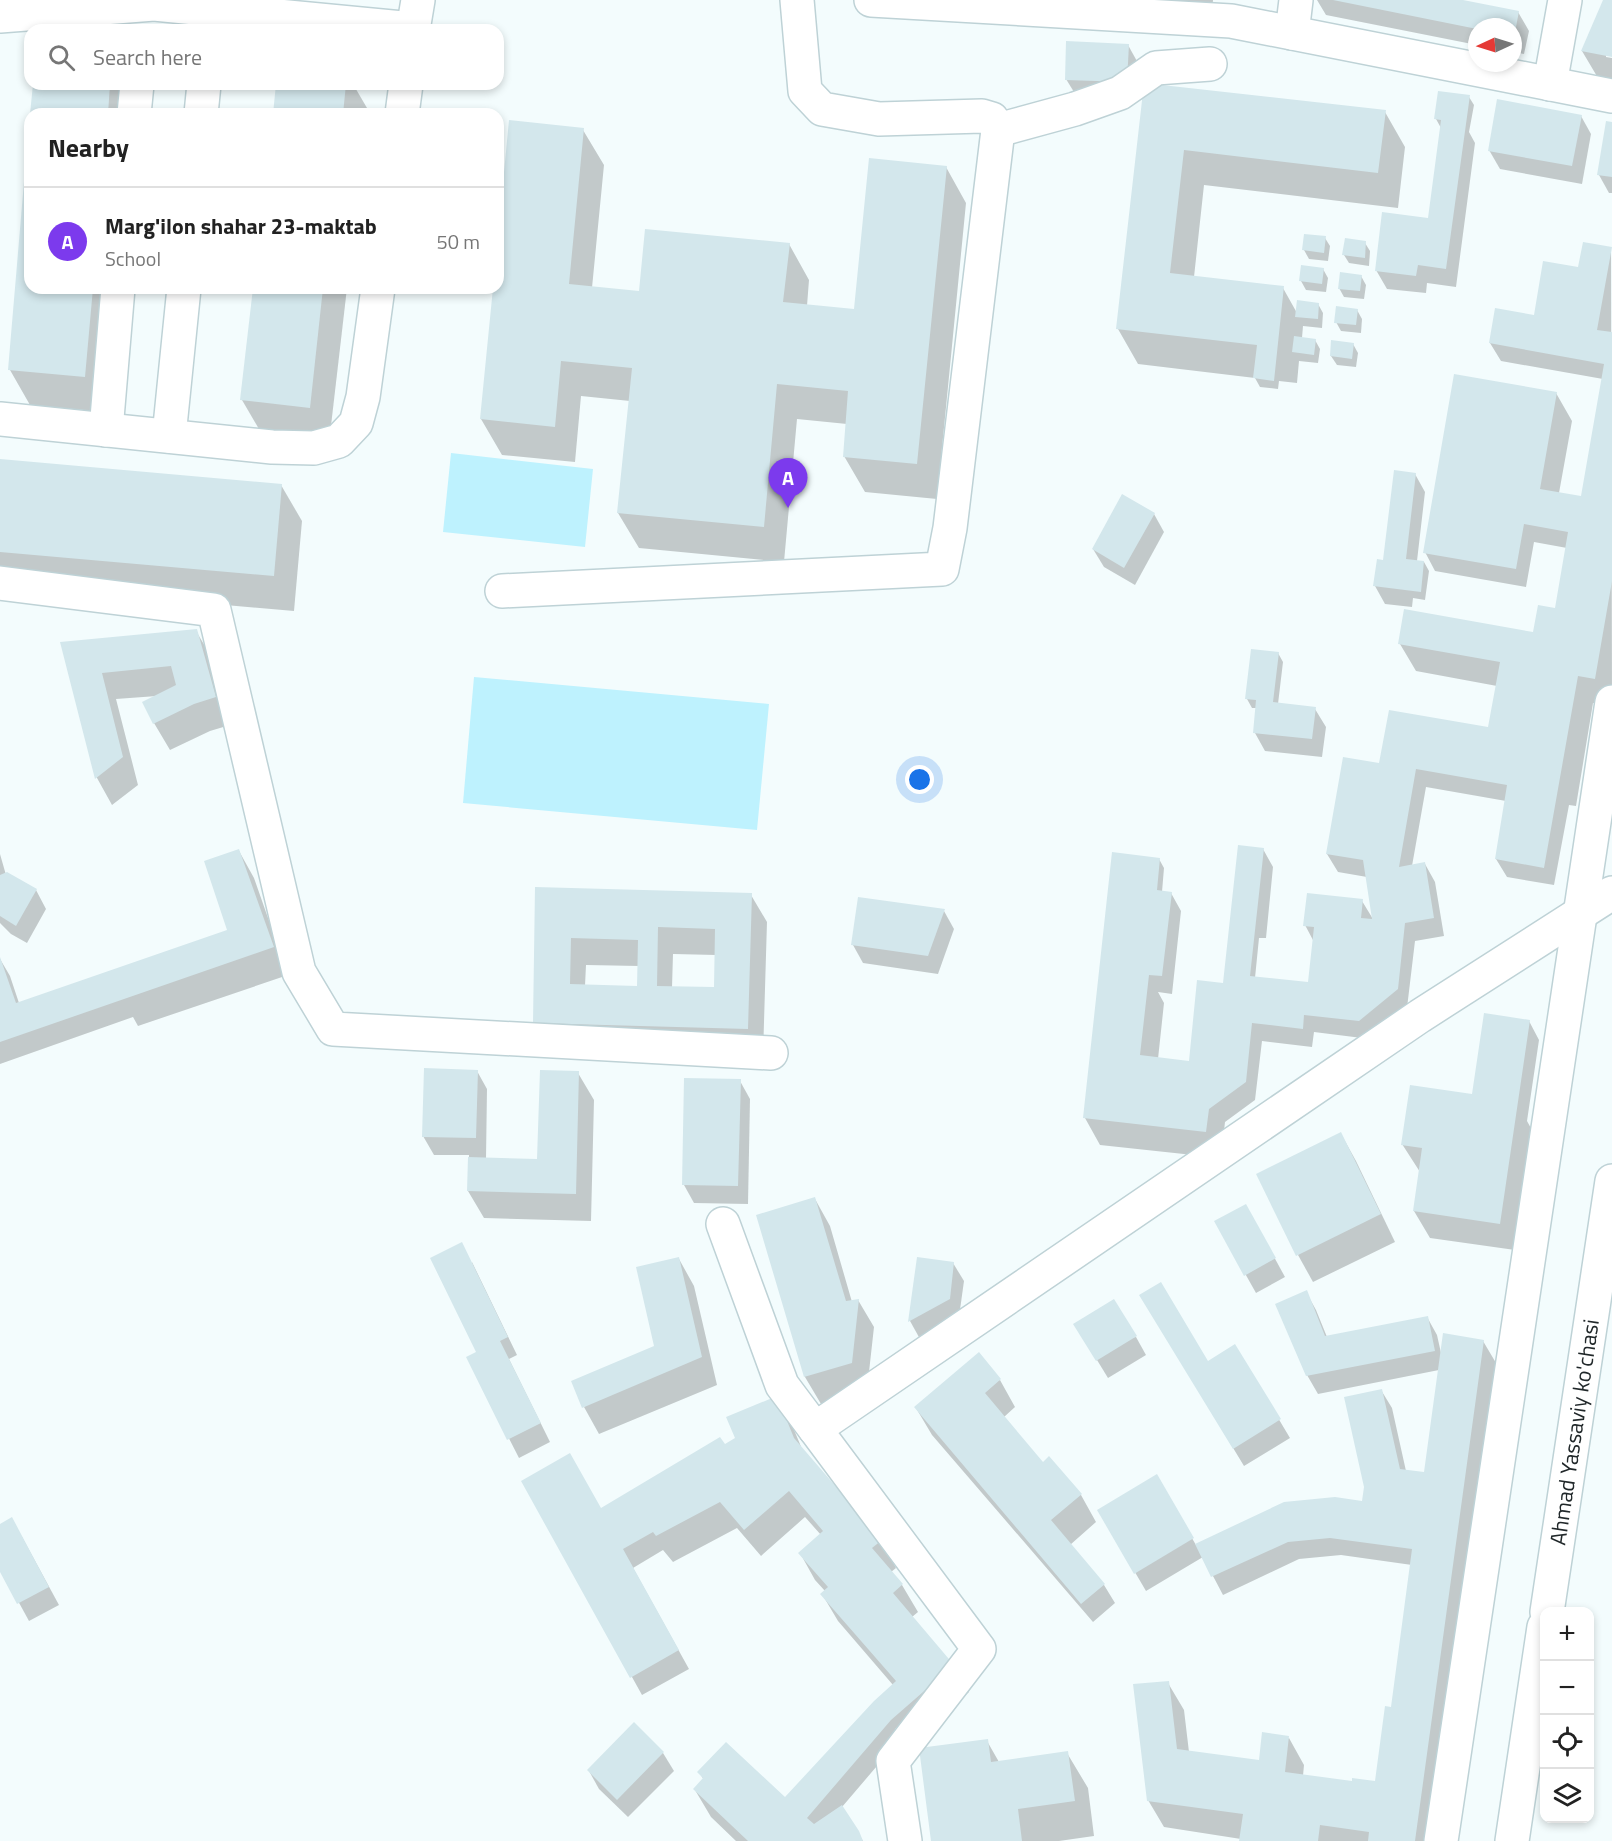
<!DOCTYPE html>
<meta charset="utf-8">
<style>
body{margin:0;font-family:"Titillium Web",sans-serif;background:#f6f6f6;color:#222}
.controls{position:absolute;right:18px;bottom:18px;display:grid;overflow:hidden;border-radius:12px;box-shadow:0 3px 9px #0003}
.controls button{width:54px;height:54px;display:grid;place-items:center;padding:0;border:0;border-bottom:2px solid #e0e0e0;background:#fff;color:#222;font:30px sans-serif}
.compass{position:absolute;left:1468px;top:18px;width:54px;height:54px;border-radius:50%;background:#fff;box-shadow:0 3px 9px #0003;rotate:266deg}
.you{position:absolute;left:920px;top:780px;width:21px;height:21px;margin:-15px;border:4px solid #fff;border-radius:50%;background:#1a73e8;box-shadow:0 0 0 9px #1a73e833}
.badge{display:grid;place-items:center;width:39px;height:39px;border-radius:50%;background:#7c3aed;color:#fff;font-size:20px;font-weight:700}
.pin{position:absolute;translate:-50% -50px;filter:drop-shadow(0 2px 3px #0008)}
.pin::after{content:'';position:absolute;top:32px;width:21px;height:18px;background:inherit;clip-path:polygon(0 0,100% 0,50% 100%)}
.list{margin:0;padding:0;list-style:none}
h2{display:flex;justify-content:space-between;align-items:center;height:78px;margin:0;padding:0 24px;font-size:26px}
h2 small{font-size:20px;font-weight:400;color:#767676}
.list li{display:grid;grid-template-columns:39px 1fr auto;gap:18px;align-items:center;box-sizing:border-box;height:108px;padding:0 24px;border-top:2px solid #e0e0e0}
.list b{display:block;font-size:22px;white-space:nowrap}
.list p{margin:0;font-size:20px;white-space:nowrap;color:#767676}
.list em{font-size:20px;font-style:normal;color:#767676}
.icon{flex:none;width:33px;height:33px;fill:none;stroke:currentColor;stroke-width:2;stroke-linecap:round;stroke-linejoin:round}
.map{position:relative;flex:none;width:1612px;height:1841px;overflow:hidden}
.search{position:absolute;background:#fff;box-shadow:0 3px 9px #0003;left:24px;top:24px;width:480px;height:66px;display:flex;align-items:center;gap:15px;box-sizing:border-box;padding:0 21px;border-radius:18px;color:#767676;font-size:22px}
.panel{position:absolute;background:#fff;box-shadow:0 3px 9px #0003;left:24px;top:108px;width:480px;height:186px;border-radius:18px}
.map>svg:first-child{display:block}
.green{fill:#bef2fe}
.shadow{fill:#0003;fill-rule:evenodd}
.building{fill:#d3e7ec;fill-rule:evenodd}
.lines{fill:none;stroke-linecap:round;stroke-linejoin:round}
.minor-casing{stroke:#bed2d6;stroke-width:36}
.major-casing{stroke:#bed2d6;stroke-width:36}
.minor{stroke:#fff;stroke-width:33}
.major{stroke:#fff;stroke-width:33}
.labels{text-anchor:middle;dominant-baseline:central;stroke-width:4.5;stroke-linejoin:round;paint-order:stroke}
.street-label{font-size:22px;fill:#21282a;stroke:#f3fcfd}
</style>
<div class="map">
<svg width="1612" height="1841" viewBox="0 0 1612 1841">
<rect width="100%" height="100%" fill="#f3fcfd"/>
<g class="green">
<polygon points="451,453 593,469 585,547 443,532"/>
<polygon points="474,677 769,704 757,830 463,803"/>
</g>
<g class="shadow">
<polygon points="1054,0 1213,0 1212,11"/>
<polygon points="1317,0 1455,0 1518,12 1529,31 1524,54 1513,52 1513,27 1477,27 1477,45 1326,15"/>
<polygon points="1604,0 1612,0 1612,55 1606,54 1606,57 1612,58 1612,80 1598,78 1582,51"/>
<polygon points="1128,45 1138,63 1077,97 1066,79"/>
<polygon points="34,84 133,84 130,114 32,114"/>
<polygon points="278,84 353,84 367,108 366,114 274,114"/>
<polygon points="1146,84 1385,112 1405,147 1398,208 1204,185 1194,277 1283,288 1297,313 1318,304 1323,313 1322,328 1303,326 1302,338 1315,340 1320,349 1318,363 1299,361 1297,383 1279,381 1278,389 1260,387 1255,378 1138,364 1118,329"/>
<polygon points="1469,97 1474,105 1469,132 1475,143 1456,287 1427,283 1426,293 1387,289 1376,270 1429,220 1441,128 1436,119"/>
<polygon points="1581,116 1591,134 1582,184 1500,169 1489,150"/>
<polygon points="1612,123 1612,193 1609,193 1599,175"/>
<polygon points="583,130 604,165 592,288 640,292 789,244 809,280 807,306 856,311 946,167 966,203 937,499 865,492 844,456 847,424 797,419 784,562 639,548 618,513 630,401 581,396 575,462 502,455 481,419 494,288 498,288 498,250"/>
<polygon points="30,134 30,288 115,288 105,412 30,405 10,370"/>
<polygon points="1325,238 1330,246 1328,261 1309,259 1304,250"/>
<polygon points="1365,243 1370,251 1369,266 1349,263 1344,255"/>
<polygon points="1611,248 1612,693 1610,706 1593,703 1576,806 1569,805 1554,885 1507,877 1496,859 1506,801 1426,787 1412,866 1425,864 1435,882 1444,936 1415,941 1407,1008 1370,1039 1314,1032 1312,1047 1262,1041 1255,1100 1225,1122 1221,1158 1100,1145 1085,1118 1159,859 1164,868 1162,892 1171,893 1181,911 1172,994 1158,992 1164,1003 1158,1059 1190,1062 1224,984 1263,849 1273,867 1266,938 1259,938 1255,978 1310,984 1314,942 1305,925 1362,901 1373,919 1367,877 1338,872 1327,854 1380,765 1490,729 1497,686 1416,671 1400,644 1534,634 1558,610 1567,548 1534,542 1526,587 1435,571 1425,552 1556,393 1572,421 1559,493 1582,498 1603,379 1501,361 1490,343 1535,317 1579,269"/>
<polygon points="1323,269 1328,278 1326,292 1306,290 1301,281"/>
<polygon points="1361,276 1366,285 1364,299 1344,297 1339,288"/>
<polygon points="255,288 347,288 329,443 263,436 242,400"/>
<polygon points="1357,310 1362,319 1361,333 1341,331 1336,322"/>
<polygon points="1353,344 1358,353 1356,367 1337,365 1331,356"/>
<polygon points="0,461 281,485 302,521 294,611 0,585"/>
<polygon points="1415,474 1425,492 1417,561 1424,562 1429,571 1425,600 1413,598 1412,607 1385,604 1375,586"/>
<polygon points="1154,514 1164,532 1135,585 1104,567 1093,549"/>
<polygon points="196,631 212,658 230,725 210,731 170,750 154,723 157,696 116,699 138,785 112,805 97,778 62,643"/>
<polygon points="1278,653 1283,662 1278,704 1315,709 1326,727 1322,757 1265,751 1255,733 1257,708 1252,708 1247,699"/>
<polygon points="239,851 254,878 288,975 138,1026 133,1017 0,1064 0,959 10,976 19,1003 229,931"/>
<polygon points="0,854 6,875 36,890 46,909 27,943 11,934 0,923"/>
<path d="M537,889l214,6 16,27 -4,134 -213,-6 -16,-27zM673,954l43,1 -1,34 -43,-1zM586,965l53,1 -1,21 -53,-1z"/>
<polygon points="944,911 954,929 938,974 863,963 853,945"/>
<polygon points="1529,1021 1539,1040 1527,1121 1532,1130 1515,1250 1430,1238 1414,1211 1420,1172 1402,1144 1473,1096"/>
<polygon points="477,1071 487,1089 486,1159 539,1160 578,1073 594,1100 591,1221 484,1218 468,1191 469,1155 434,1155 423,1136"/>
<polygon points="740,1081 750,1099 748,1204 694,1203 684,1185"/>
<polygon points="1341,1134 1356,1161 1395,1242 1313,1282 1298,1255"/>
<polygon points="815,1199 830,1226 852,1302 858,1300 874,1327 867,1390 821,1404 805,1377"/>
<polygon points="1216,1222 1256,1224 1285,1277 1256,1293"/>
<polygon points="918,1258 953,1263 964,1281 959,1317 920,1339 910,1321"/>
<polygon points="679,1259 694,1286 717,1385 599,1434 584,1407 655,1347"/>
<polygon points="472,1262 517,1355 509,1359 550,1442 519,1458 468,1358 478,1353"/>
<polygon points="1306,1292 1316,1310 1327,1337 1427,1317 1437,1335 1441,1353 1483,1341 1499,1368 1469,1581 1463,1581 1442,1732 1434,1841 1241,1841 1241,1839 1164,1827 1148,1800 1168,1683 1184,1710 1189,1752 1260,1762 1289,1738 1304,1765 1303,1776 1353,1783 1376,1782 1392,1709 1412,1565 1341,1555 1299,1559 1223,1595 1203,1557 1146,1591 1099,1511 1156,1477 1196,1545 1363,1502 1381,1390 1392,1408 1406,1471 1425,1474 1439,1370 1318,1394 1307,1375"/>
<polygon points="1152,1314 1208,1363 1235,1346 1290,1438 1244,1466"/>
<polygon points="1136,1337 1146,1355 1108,1378 1086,1342"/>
<polygon points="1000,1380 1015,1407 1004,1417 1043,1464 1049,1458 1081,1495 1096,1522 1070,1545 1104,1585 1115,1603 1093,1622 932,1435 916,1408"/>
<polygon points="776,1398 792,1425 802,1449 881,1540 896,1568 891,1572 902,1585 918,1612 912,1617 953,1665 969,1692 929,1727 915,1711 895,1729 900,1739 842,1807 863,1841 736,1841 711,1817 695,1790 704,1780 699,1772 789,1804 893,1685 838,1621 822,1594 825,1591 815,1580 800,1553 821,1535 805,1517 761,1556 737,1528 673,1562 663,1550 633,1568 689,1669 642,1695 523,1481 601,1510 725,1447 737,1438"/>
<polygon points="0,1525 22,1537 59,1605 29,1621 0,1568"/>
<polygon points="634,1724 663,1753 674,1771 628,1817 599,1789 589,1771"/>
<polygon points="987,1741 999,1762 1067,1753 1088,1788 1094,1836 1059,1841 932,1841"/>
</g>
<g class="building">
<polygon points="1333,0 1463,0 1519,11 1514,38 1513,27 1477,27 1477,29"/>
<polygon points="1603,0 1612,0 1612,57 1581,51"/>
<polygon points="1066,41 1129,44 1127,82 1065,80"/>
<polygon points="1144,83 1386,110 1378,173 1184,150 1170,273 1284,286 1274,381 1253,378 1257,345 1116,329"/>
<polygon points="33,84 110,84 108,114 30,114"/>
<polygon points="276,84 346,84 343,114 273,114"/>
<polygon points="1438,91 1470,95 1446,269 1418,265 1416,276 1375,271 1382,212 1428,218 1441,120 1434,119"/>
<polygon points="1497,99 1582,115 1572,166 1488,151"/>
<polygon points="509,120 584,128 569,284 639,291 645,229 790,243 783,302 854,309 869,158 947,166 917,464 843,457 848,391 777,384 764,527 617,513 632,368 561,361 555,427 480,419 493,288 498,288 498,235"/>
<polygon points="1606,121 1612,122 1612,177 1597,175"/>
<polygon points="28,135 30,136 30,288 93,288 85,377 8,370"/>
<polygon points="1304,234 1326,236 1324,253 1302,250"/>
<polygon points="1345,238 1366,241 1365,258 1342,255"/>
<polygon points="1583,242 1612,247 1597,330 1612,332 1612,581 1595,679 1578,676 1544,868 1495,859 1507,785 1416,769 1399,867 1425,862 1434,918 1405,923 1398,989 1359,1021 1304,1015 1303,1029 1252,1023 1246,1082 1209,1109 1206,1132 1083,1118 1112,852 1160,858 1157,890 1172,892 1162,976 1149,975 1140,1055 1189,1061 1197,980 1223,983 1238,845 1264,848 1250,976 1308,982 1314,927 1303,926 1307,893 1363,899 1361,918 1372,919 1363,860 1326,854 1343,757 1379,763 1389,710 1488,727 1500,662 1398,644 1404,609 1533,632 1538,605 1555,608 1568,532 1524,524 1516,569 1423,553 1454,374 1557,392 1540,489 1581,496 1604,364 1489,343 1495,308 1534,315 1543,261 1578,267"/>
<polygon points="1301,265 1324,268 1322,284 1299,281"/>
<polygon points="1340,272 1362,275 1360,291 1338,289"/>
<polygon points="253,288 323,288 310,408 240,400"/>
<polygon points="1297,300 1319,303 1318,319 1295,317"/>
<polygon points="1336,306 1358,309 1356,325 1334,323"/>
<polygon points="1294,336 1316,339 1314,355 1292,352"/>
<polygon points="1331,340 1354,343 1352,359 1330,356"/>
<polygon points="0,459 282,484 274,576 0,552"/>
<polygon points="1394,470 1416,473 1406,559 1424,561 1421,592 1373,586 1377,559 1383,560"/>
<polygon points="1122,494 1155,513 1124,568 1092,549"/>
<polygon points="197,629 216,697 194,704 153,724 142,702 176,685 171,666 102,673 123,757 95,779 60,642"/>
<polygon points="1251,649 1279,652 1273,702 1316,707 1312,739 1253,733 1256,700 1245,699"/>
<polygon points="239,849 274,947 0,1042 0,957 16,1003 227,930 204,861"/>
<polygon points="7,872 37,889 16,926 0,916 0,875"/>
<path d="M535,887l217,6 -4,136 -215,-6zM658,927l57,2 -1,58 -57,-1zM571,938l67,2 -1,46 -67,-2z"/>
<polygon points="858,897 945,909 928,956 851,945"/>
<polygon points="1484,1013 1530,1020 1500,1224 1413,1211 1422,1148 1401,1145 1410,1085 1472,1094"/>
<polygon points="424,1068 478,1070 476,1138 422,1137"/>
<polygon points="540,1070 579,1071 576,1194 467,1191 468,1157 537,1159"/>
<polygon points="684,1078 741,1079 738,1186 682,1185"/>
<polygon points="1341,1132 1381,1214 1296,1256 1256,1174"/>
<polygon points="815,1197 846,1301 859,1299 852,1363 804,1377 756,1215"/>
<polygon points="1246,1204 1276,1258 1244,1276 1214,1221"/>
<polygon points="462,1242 508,1337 500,1341 541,1423 507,1440 466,1357 476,1352 430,1258"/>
<polygon points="679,1257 702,1357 582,1408 571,1381 654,1346 636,1267"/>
<polygon points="917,1257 954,1262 950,1299 908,1322"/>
<polygon points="1161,1282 1208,1361 1235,1344 1281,1419 1233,1449 1139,1295"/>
<polygon points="1307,1290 1325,1336 1428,1316 1435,1351 1306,1376 1275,1304"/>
<polygon points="1114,1299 1137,1336 1096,1361 1073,1324"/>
<polygon points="1443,1333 1484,1340 1415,1841 1368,1841 1369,1832 1320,1825 1318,1841 1239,1841 1243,1814 1147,1801 1133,1684 1169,1681 1177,1749 1259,1760 1262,1732 1289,1736 1285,1772 1352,1781 1352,1778 1375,1781 1385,1706 1391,1707 1412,1549 1330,1538 1288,1542 1211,1577 1195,1544 1284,1502 1335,1497 1362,1501 1364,1487 1344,1397 1382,1389 1400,1469 1424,1472"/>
<polygon points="979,1352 1001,1379 985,1393 1043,1462 1049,1456 1082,1494 1051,1520 1105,1584 1081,1604 914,1407"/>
<polygon points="777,1396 794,1438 882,1540 872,1548 903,1584 893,1593 954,1665 891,1720 807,1818 814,1824 842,1805 859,1831 863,1841 748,1841 693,1789 703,1778 697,1772 726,1742 785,1797 874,1701 896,1681 820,1594 828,1587 798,1553 823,1531 789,1491 744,1530 720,1502 656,1536 653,1532 623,1549 679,1650 630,1678 521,1481 570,1453 601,1508 720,1437 725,1444 735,1438 726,1417"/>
<polygon points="1157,1474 1194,1538 1134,1574 1097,1510"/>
<polygon points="12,1517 49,1587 17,1604 0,1572 0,1524"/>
<polygon points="634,1722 664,1752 617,1800 587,1770"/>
<polygon points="988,1739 991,1762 1068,1751 1075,1801 1018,1809 1022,1841 931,1841 919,1748"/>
</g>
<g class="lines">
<defs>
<g id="minor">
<polyline points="871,0 1231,21 1612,96"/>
<polyline points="0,16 154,4 413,29"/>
<polyline points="413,30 418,0"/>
<polyline points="1292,33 1296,0"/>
<polyline points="1550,84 1565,0"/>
<polyline points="134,114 137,84"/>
<polyline points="201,114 204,84"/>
<polyline points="402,114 406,84"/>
<polyline points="998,130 1075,109 1120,93 1156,68 1210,64"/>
<polyline points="0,419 272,447 314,448 339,441 356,423 363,397 378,288"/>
<polyline points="106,430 118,288"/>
<polyline points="169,436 184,288"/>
<polyline points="0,583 214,610 299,972 333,1029 771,1053"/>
<polyline points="502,591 942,569 950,528 998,130 992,119 982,116 879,119 822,109 805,91 797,0"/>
<polyline points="723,1224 782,1385 815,1429"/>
<polyline points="905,1841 893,1761 979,1649 815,1429 1420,1016 1612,893"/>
<polyline points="1441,1841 1612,702"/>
</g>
<g id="major">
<path id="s1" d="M1547,1612l65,-431"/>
<polyline points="1512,1841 1544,1627"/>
</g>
</defs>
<use href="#minor" class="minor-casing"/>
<use href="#major" class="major-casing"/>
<use href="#minor" class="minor"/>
<use href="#major" class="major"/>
</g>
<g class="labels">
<g class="street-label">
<text stroke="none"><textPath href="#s1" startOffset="182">Ahmad Yassaviy ko'chasi</textPath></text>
</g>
</g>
</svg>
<div class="controls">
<button>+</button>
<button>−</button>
<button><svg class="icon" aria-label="locate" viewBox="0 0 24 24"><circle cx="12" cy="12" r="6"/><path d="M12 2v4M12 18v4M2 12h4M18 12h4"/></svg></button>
<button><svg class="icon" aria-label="layers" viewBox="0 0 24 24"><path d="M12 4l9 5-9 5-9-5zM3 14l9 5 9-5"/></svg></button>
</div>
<svg class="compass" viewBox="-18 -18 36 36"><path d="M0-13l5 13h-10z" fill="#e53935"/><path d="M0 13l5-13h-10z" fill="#767676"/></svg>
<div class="you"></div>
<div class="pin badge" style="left:788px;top:508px">A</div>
<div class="search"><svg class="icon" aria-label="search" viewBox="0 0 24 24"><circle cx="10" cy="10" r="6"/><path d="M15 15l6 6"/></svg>Search here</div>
<section class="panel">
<h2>Nearby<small></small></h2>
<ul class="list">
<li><span class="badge">A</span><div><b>Marg'ilon shahar 23-maktab</b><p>School</p></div><em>50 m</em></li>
</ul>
</section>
</div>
